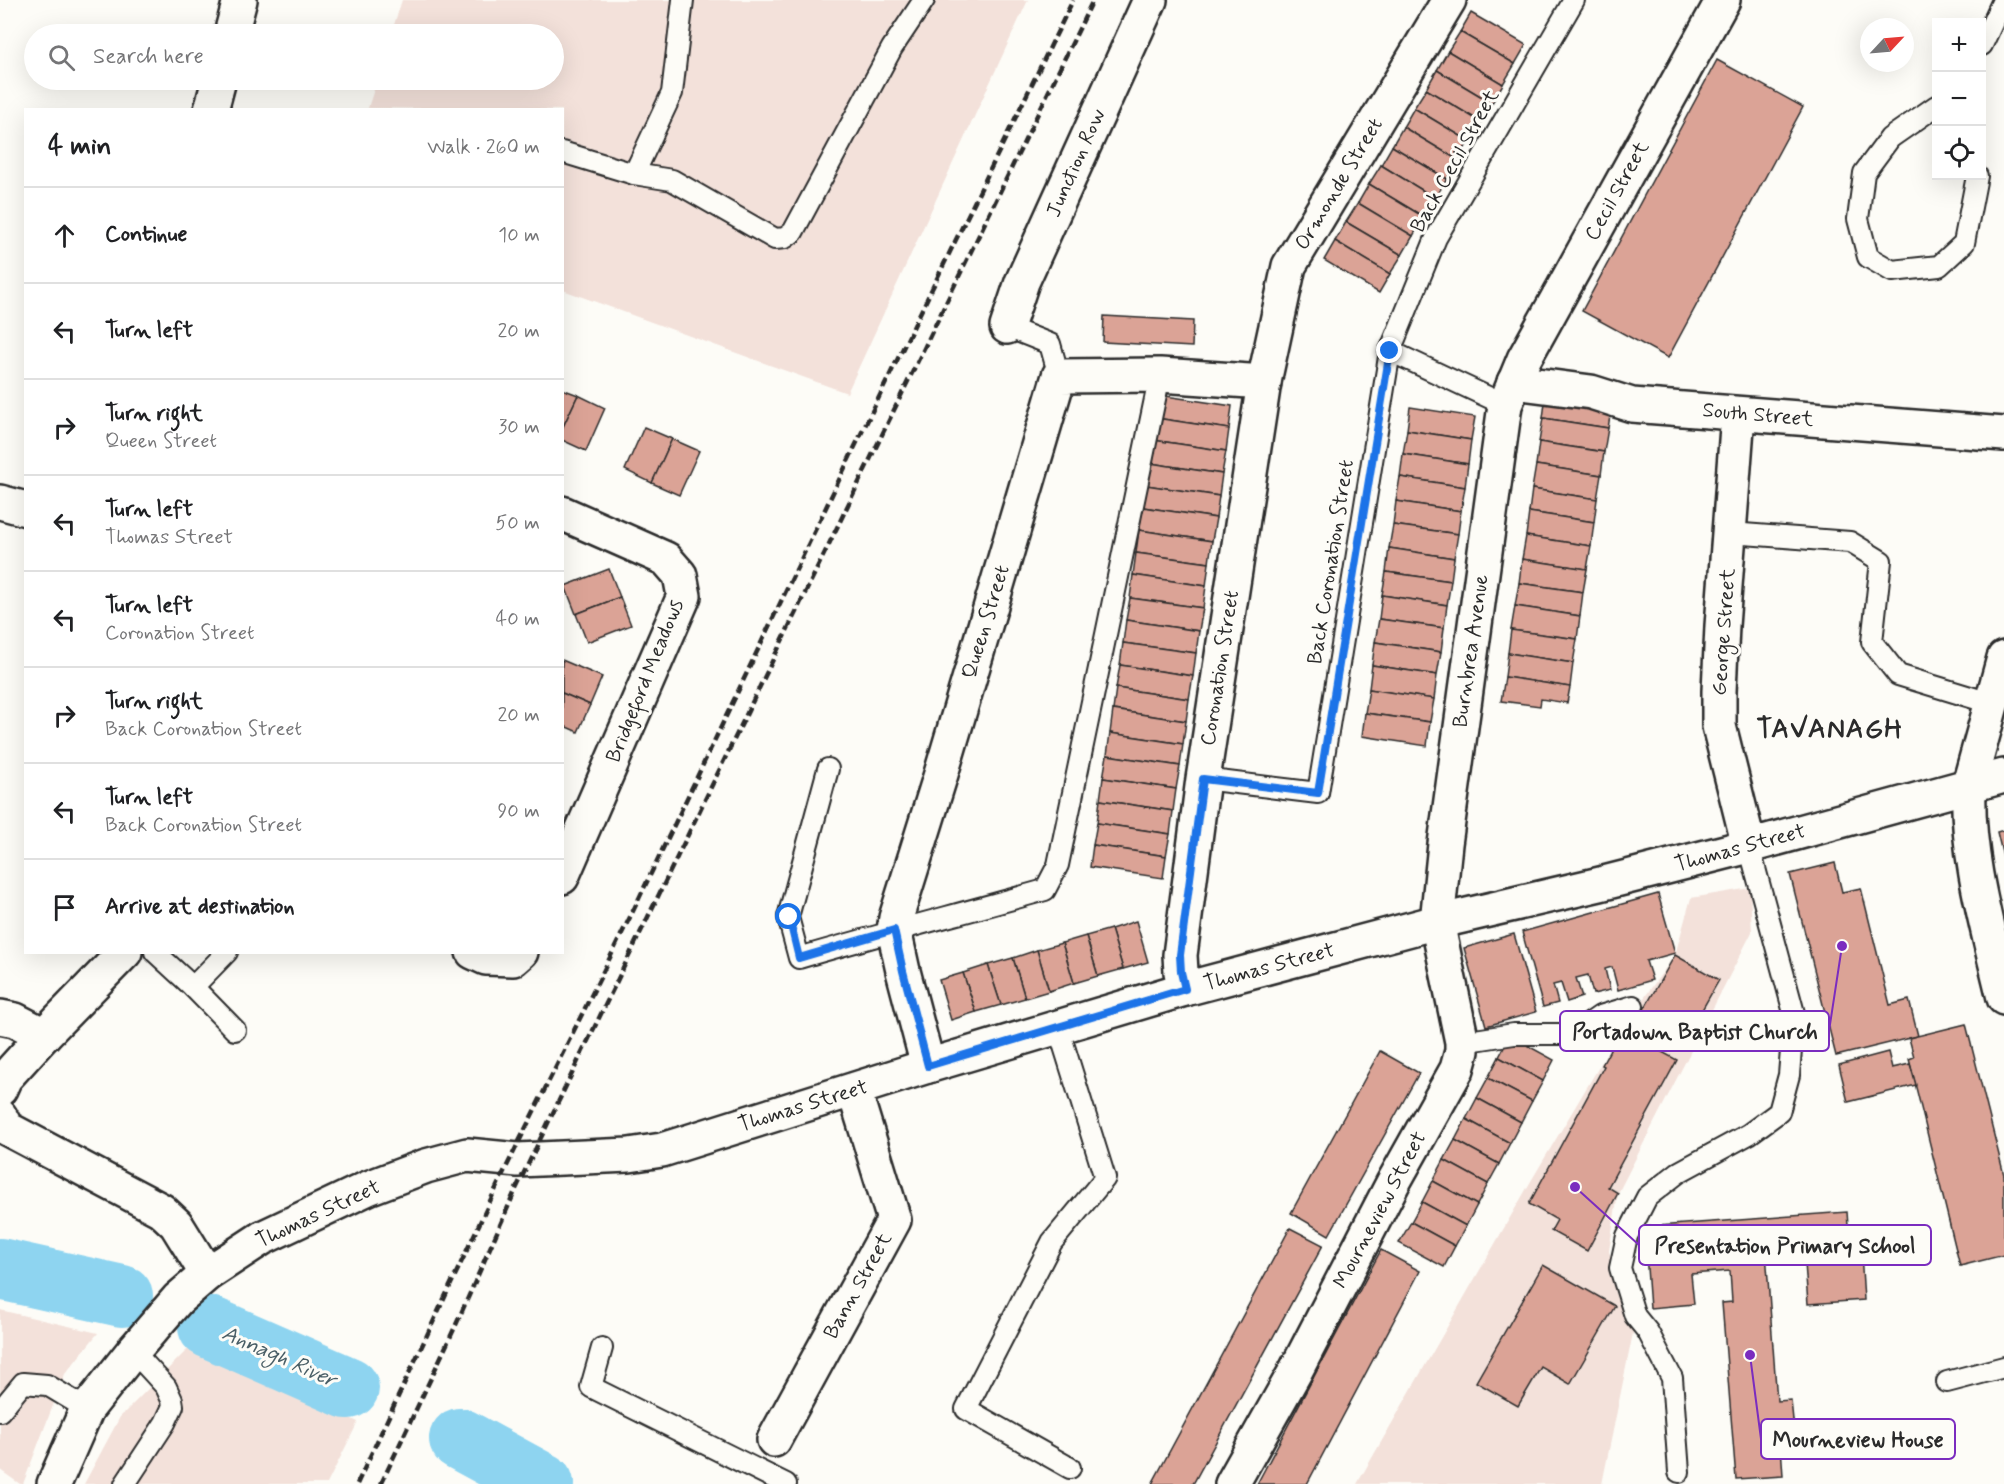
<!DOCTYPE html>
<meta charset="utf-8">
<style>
body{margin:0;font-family:Mynerve,sans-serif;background:#f2f2f2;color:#202124}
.controls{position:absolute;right:18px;top:18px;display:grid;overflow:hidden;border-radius:0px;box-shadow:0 6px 24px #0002}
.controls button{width:54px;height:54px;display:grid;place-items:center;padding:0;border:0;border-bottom:2px solid #e0e0e0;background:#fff;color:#202124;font:30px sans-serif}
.compass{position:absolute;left:1860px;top:18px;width:54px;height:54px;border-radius:50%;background:#fff;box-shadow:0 6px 24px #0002;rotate:64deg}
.stop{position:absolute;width:18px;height:18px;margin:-14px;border:4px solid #1a73e8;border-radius:50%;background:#fff}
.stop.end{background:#1a73e8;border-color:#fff;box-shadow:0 2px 6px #0008}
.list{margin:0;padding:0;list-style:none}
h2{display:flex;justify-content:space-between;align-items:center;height:78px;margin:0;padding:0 24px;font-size:26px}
h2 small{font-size:20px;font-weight:400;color:#757577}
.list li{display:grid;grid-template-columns:39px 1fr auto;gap:18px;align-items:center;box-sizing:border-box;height:96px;padding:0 24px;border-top:2px solid #e0e0e0}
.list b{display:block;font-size:22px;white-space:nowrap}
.list p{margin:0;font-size:20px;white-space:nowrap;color:#757577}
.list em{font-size:20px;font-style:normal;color:#757577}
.icon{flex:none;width:33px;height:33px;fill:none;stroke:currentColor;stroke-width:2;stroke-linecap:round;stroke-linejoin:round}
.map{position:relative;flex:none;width:2004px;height:1484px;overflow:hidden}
.search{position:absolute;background:#fff;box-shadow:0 6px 24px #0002;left:24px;top:24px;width:540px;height:66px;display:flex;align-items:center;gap:15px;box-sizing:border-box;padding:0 21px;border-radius:33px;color:#757577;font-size:22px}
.panel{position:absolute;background:#fff;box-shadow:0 6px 24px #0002;left:24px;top:108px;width:540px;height:846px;border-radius:0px}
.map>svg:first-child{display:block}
.built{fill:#f3e1da}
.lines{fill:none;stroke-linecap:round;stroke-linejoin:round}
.river{stroke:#8ed4f0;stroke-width:62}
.building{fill:#dba396;stroke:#2b2b2b;stroke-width:1.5}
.lane-casing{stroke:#2b2b2b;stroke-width:24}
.street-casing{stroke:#2b2b2b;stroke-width:38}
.secondary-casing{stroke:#2b2b2b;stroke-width:38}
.lane{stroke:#fdfcf7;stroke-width:20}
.street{stroke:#fdfcf7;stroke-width:33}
.secondary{stroke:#fdfcf7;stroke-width:33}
.rail{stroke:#2b2b2b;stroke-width:4.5;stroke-dasharray:9 4.5;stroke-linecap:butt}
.route{stroke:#1a73e8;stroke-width:8}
.labels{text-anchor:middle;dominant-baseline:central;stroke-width:6;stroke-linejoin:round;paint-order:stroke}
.street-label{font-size:21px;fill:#2b2b2b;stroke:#fdfcf7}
.water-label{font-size:22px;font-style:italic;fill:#495e66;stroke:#fdfcf7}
.district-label{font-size:27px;font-weight:bold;letter-spacing:1.5px;fill:#2b2b2b;stroke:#fdfcf7}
.leader{fill:none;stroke:#7b2cbf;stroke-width:2}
.callout-dot{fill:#7b2cbf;stroke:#fdfcf7;stroke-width:2}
.callout{fill:#fdfcf7;stroke:#7b2cbf;stroke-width:2}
.callout-label{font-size:22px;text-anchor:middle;font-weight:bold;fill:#2b2b2b}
</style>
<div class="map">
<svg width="2004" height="1484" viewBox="0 0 2004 1484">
<rect width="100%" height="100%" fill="#fdfcf7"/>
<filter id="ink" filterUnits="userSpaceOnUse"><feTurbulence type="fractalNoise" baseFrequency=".0167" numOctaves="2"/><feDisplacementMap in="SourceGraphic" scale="12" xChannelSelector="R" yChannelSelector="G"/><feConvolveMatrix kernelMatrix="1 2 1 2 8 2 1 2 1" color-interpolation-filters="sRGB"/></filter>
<g filter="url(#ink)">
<g class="built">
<polygon points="402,0 1028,0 847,393 563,290 562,110 368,108 377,80 554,80 554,34 391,34"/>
<polygon points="1750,888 1752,932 1618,1193 1609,1251 1633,1333 1602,1484 1357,1484 1531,1181 1621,1030 1675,955 1691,898"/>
<polygon points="0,1310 98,1333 65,1374 23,1484 20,1484 0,1470"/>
<polygon points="201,1336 208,1349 358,1422 327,1484 84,1484 120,1417"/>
</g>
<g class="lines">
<g class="river">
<polyline points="0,1269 122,1296"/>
<polyline points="209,1327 348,1388"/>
<polyline points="460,1439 543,1484"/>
</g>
</g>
<g class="building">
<polygon points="1471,13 1526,45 1515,64 1460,32"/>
<polygon points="1460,32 1515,64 1503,84 1448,51"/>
<polygon points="1448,51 1503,84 1492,103 1437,70"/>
<polygon points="1717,60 1803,107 1668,358 1582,311"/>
<polygon points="1437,70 1492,103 1481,122 1426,89"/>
<polygon points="1426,89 1481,122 1469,141 1414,108"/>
<polygon points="1414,108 1469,141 1458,160 1403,127"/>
<polygon points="1403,127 1458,160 1447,179 1392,146"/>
<polygon points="1392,146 1447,179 1435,198 1381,165"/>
<polygon points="1381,165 1435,198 1424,217 1369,184"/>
<polygon points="1369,184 1424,217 1413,236 1358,203"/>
<polygon points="1358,203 1413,236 1402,255 1346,222"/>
<polygon points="1346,222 1402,255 1390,274 1335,241"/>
<polygon points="1335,241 1390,274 1379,293 1324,260"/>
<polygon points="1104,316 1193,321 1192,347 1103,342"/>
<polygon points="562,389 578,395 562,429"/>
<polygon points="578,395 605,408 586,451 562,440 562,429"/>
<polygon points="1159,395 1232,406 1229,429 1156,418"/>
<polygon points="1546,395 1612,404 1608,428 1543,418"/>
<polygon points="1410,407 1475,417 1471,440 1407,430"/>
<polygon points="1156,418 1229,429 1226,451 1153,440"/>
<polygon points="1543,418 1608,428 1604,452 1539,442"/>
<polygon points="644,427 672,439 652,483 625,470"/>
<polygon points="1407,430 1471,440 1468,464 1403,454"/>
<polygon points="672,439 699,451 679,495 652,483"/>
<polygon points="1153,440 1226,451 1222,474 1150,463"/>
<polygon points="1539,442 1604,452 1601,475 1536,465"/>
<polygon points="1403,454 1468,464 1465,487 1400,477"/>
<polygon points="1150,463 1222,474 1219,496 1146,485"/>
<polygon points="1536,465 1601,475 1597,499 1532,489"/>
<polygon points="1400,477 1465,487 1461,511 1396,501"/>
<polygon points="1146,485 1219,496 1216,518 1143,507"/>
<polygon points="1532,489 1597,499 1594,522 1529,512"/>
<polygon points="1396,501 1461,511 1458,534 1393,525"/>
<polygon points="1143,507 1216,518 1212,541 1139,530"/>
<polygon points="1529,512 1594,522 1591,546 1526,536"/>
<polygon points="1393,525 1458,534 1454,558 1389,548"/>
<polygon points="1139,530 1212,541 1209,563 1136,553"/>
<polygon points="1526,536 1591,546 1587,569 1522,559"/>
<polygon points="1389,548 1454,558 1451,581 1386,572"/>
<polygon points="1136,553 1209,563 1206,586 1133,575"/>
<polygon points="1522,559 1587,569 1583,592 1519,583"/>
<polygon points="609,569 620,597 576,614 565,586"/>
<polygon points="1386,572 1451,581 1447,605 1382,595"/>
<polygon points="1133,575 1206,586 1203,608 1130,598"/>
<polygon points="1519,583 1583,592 1580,616 1515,606"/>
<polygon points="1382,595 1447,605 1444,628 1379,619"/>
<polygon points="620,597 631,625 587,642 576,614"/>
<polygon points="1130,598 1203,608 1199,631 1126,620"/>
<polygon points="1515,606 1580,616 1577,639 1511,630"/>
<polygon points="1379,619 1444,628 1441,652 1375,642"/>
<polygon points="1126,620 1199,631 1196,653 1123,643"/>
<polygon points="1511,630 1577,639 1573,663 1508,653"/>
<polygon points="1375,642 1441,652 1437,675 1372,665"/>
<polygon points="1123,643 1196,653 1193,676 1120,665"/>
<polygon points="1508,653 1573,663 1570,687 1505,677"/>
<polygon points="562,660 602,677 590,705 562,693"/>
<polygon points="1120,665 1193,676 1189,699 1116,688"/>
<polygon points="1372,665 1437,675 1434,699 1369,689"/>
<polygon points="1505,677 1570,687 1567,703 1541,699 1540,706 1501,701"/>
<polygon points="1116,688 1189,699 1186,721 1113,710"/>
<polygon points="1369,689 1434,699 1430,722 1365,713"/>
<polygon points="562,693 590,705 578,732 562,725"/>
<polygon points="1113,710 1186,721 1183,744 1110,733"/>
<polygon points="1365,713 1430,722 1427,746 1362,736"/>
<polygon points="1110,733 1183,744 1180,766 1107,755"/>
<polygon points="1107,755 1180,766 1176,789 1103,778"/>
<polygon points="1103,778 1176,789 1173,811 1100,800"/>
<polygon points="1100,800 1173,811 1170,834 1097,823"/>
<polygon points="1097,823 1170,834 1166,856 1093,845"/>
<polygon points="2004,830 2004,861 1997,832"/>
<polygon points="1093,845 1166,856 1163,878 1090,867"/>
<polygon points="1835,863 1842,892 1861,888 1890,1005 1909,1000 1918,1036 1836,1056 1790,874"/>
<polygon points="1658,894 1675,953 1646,961 1652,980 1618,990 1612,967 1605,969 1610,990 1593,994 1588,975 1576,978 1582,997 1567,1002 1561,983 1553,985 1558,1003 1543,1007 1522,932"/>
<polygon points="1136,921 1148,962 1123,969 1111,929"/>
<polygon points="1111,929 1123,969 1098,976 1086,936"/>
<polygon points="1514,934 1536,1012 1486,1026 1464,948"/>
<polygon points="1086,936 1098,976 1074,983 1062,943"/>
<polygon points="1062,943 1074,983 1049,991 1037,950"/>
<polygon points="1037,950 1049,991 1025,998 1013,958"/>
<polygon points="1675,955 1719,980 1682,1045 1638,1020"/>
<polygon points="1013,958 1025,998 1001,1005 988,965"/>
<polygon points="988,965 1001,1005 976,1012 963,973"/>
<polygon points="963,973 976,1012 951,1020 939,980"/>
<polygon points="1966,1024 2004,1175 2004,1255 1960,1266 1909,1059 1914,1057 1909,1038"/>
<polygon points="1621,1030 1677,1060 1608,1187 1618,1193 1587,1251 1551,1231 1557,1220 1529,1204 1604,1066 1602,1065"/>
<polygon points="1510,1036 1554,1060 1543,1081 1499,1057"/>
<polygon points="1380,1051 1419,1073 1329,1235 1291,1213"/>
<polygon points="1888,1052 1892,1068 1910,1064 1916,1085 1848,1102 1839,1065"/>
<polygon points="1499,1057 1543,1081 1532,1101 1488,1078"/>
<polygon points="1488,1078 1532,1101 1521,1122 1477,1098"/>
<polygon points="1477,1098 1521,1122 1510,1143 1466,1119"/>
<polygon points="1466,1119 1510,1143 1499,1164 1455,1140"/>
<polygon points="1455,1140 1499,1164 1488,1184 1444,1160"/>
<polygon points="1444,1160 1488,1184 1477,1205 1433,1181"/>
<polygon points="1433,1181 1477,1205 1466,1226 1422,1202"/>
<polygon points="1422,1202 1466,1226 1455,1246 1411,1222"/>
<polygon points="1847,1212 1850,1254 1861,1253 1864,1300 1808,1304 1803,1236 1765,1239 1777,1401 1791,1400 1794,1430 1780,1431 1783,1476 1736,1479 1722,1303 1732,1302 1730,1271 1691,1274 1694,1304 1650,1308 1644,1227"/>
<polygon points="1411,1222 1455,1246 1444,1267 1399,1243"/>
<polygon points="1290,1228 1323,1245 1193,1484 1152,1484"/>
<polygon points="1381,1250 1420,1271 1307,1484 1257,1484"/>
<polygon points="1543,1265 1615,1306 1570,1384 1541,1367 1518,1406 1476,1382"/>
</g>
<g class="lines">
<defs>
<g id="lane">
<polyline points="1982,45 2003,0"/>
<polyline points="1936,106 1890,138 1864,173 1858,219 1868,257 1892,271 1939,266 1964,243 1977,176"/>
<polyline points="562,152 634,174 672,180 775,239 785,238 793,232 892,48 924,0"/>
<polyline points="634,174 672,93 683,0"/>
<polyline points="1007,327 1050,344 1059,376"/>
<polyline points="1390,351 1436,238 1574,0"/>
<polyline points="1730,533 1850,542 1881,561 1872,642 1898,675 1990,703"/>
<path d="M828,769l-40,148 11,41c82,-24 164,-45 246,-68l13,-25 102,-490"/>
<polyline points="1203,779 1318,793 1390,351 1505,405"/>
<polyline points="155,952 193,987 235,1030"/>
<polyline points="193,987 227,952"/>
<polyline points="1058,1027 1105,1178 1052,1242 966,1409 1070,1468"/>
<polyline points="1462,1042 1514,1034 1574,1034 1600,1016 1633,1006"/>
<polyline points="602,1348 591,1387 786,1484"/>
<polyline points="1947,1382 2004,1367"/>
<polyline points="0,1411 23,1383 47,1385 87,1409"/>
<polyline points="1679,1472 1672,1378 1648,1332 1635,1316 1620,1268 1627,1236 1647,1197 1679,1172 1749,1134 1779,1112 1789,1075 1794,1013 1749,846"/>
<polyline points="125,1484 165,1423 173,1406 172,1400 166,1387 133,1351"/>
</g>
<g id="street">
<polyline points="231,34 240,0"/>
<polyline points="211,110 219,80"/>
<polyline points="1007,327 1022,282 1150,0"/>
<polyline points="1514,382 1591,392 1632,405 2004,434"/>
<polyline points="1738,414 1722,626 1719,691 1719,726 1749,846"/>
<polyline points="0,502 26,509"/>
<polyline points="562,513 666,559 680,575 684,596 562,877"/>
<polyline points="1969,785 2004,658"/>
<polyline points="473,952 486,958 513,959 521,952"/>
<polyline points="1185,989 1181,972 1180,955 1203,779 1264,382 1289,266 1449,0"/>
<polyline points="0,1017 15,1020 44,1035"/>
<polyline points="928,1066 903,971 894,930 896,918 941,774 1059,376 1160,375 1264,382"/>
<polyline points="0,1089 5,1078 44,1035 125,952"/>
<polyline points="0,1116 6,1128 161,1210 176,1224 207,1274"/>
<polyline points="774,1440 894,1220 854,1090"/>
<polyline points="1232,1484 1295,1372 1393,1183 1457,1069 1462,1051 1462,1042 1437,922 1445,844 1505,405 1524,359 1723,0"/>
</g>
<g id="secondary">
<path d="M1969,785c-3,72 19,144 35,213"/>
<polyline points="54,1484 87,1409 133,1351 178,1299 207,1274 262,1238 368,1188 426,1166 467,1155 518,1160 629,1155 662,1150 928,1066 1185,989 1437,922 1600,884 1749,846 2004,776"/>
</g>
</defs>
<use href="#lane" class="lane-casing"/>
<use href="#street" class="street-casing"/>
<use href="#secondary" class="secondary-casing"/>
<use href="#lane" class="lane"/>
<use href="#street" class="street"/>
<use href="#secondary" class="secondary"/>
<g class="rail">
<polyline points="357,1484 499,1182 633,911 861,434 1073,0"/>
<polyline points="381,1484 455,1327 516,1189 1093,0"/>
</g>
</g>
</g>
<g class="lines" filter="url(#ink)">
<polyline class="route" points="789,917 799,958 894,930 903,971 928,1066 1185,989 1181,972 1180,955 1203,779 1318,793 1390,351"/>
</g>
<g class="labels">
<g class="street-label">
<text transform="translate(1455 161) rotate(-61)">Back Cecil Street</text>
<text transform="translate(1076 163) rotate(-66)">Junction Row</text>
<text transform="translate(1339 184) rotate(-59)">Ormonde Street</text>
<text transform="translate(1617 191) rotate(-61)">Cecil Street</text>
<text transform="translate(1758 415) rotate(5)">South Street</text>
<text transform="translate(1331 562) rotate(-81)">Back Coronation Street</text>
<text transform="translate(986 622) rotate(-73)">Queen Street</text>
<text transform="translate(1724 632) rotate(-86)">George Street</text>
<text transform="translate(1471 651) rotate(-82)">Burnbrea Avenue</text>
<text transform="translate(1220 668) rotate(-81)">Coronation Street</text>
<text transform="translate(645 681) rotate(-68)">Bridgeford Meadows</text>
<text transform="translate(1740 848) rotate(-15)">Thomas Street</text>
<text transform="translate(1269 967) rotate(-15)">Thomas Street</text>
<text transform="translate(803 1106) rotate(-17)">Thomas Street</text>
<text transform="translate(1380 1210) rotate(-62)">Mourneview Street</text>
<text transform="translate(318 1214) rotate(-25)">Thomas Street</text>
<text transform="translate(858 1286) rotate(-61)">Bann Street</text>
</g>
<g class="water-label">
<text transform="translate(279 1357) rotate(24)">Annagh River</text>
</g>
<g class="district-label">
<text x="1830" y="729">TAVANAGH</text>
</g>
</g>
<path class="leader" d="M1842 946L1829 1031M1575 1187L1639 1245M1750 1355L1761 1439"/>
<g class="callout-dot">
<circle cx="1842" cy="946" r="6"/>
<circle cx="1575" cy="1187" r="6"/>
<circle cx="1750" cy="1355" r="6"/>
</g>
<g class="callout">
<rect x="1560" y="1011" width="269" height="40" rx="6"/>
<rect x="1639" y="1225" width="292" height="40" rx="6"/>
<rect x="1761" y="1419" width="194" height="40" rx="6"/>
</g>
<g class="callout-label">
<text x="1695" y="1039">Portadown Baptist Church</text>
<text x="1785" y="1253">Presentation Primary School</text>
<text x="1858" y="1447">Mourneview House</text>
</g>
</svg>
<div class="controls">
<button>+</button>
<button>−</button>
<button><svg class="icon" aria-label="locate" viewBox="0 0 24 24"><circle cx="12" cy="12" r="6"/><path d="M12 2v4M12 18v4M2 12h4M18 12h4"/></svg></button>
</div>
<svg class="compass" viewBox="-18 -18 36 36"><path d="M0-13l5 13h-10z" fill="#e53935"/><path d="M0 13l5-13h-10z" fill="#757577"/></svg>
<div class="stop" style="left:789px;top:917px"></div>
<div class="stop end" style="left:1390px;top:351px"></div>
<div class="search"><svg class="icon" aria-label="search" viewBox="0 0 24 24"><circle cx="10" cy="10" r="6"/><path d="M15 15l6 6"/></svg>Search here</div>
<section class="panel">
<h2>4 min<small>Walk · 260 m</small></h2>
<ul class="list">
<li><svg class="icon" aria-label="ahead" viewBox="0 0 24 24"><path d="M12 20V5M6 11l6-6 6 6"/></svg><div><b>Continue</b></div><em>10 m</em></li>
<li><svg class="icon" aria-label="left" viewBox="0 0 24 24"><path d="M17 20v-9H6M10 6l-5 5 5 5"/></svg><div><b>Turn left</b></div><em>20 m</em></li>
<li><svg class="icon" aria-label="right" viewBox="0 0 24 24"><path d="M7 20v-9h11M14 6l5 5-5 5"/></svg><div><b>Turn right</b><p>Queen Street</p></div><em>30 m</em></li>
<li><svg class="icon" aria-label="left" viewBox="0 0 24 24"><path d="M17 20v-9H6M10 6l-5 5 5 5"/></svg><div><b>Turn left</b><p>Thomas Street</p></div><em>50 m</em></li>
<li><svg class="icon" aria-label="left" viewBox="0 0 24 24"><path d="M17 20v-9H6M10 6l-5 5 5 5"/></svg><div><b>Turn left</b><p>Coronation Street</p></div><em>40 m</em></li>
<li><svg class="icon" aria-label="right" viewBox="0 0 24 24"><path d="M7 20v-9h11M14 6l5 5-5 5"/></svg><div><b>Turn right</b><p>Back Coronation Street</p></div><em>20 m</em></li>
<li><svg class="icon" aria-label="left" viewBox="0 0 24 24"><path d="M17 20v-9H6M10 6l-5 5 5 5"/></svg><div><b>Turn left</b><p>Back Coronation Street</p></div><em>90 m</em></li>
<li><svg class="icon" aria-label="arrive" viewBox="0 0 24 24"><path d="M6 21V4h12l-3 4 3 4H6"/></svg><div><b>Arrive at destination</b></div></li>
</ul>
</section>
</div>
